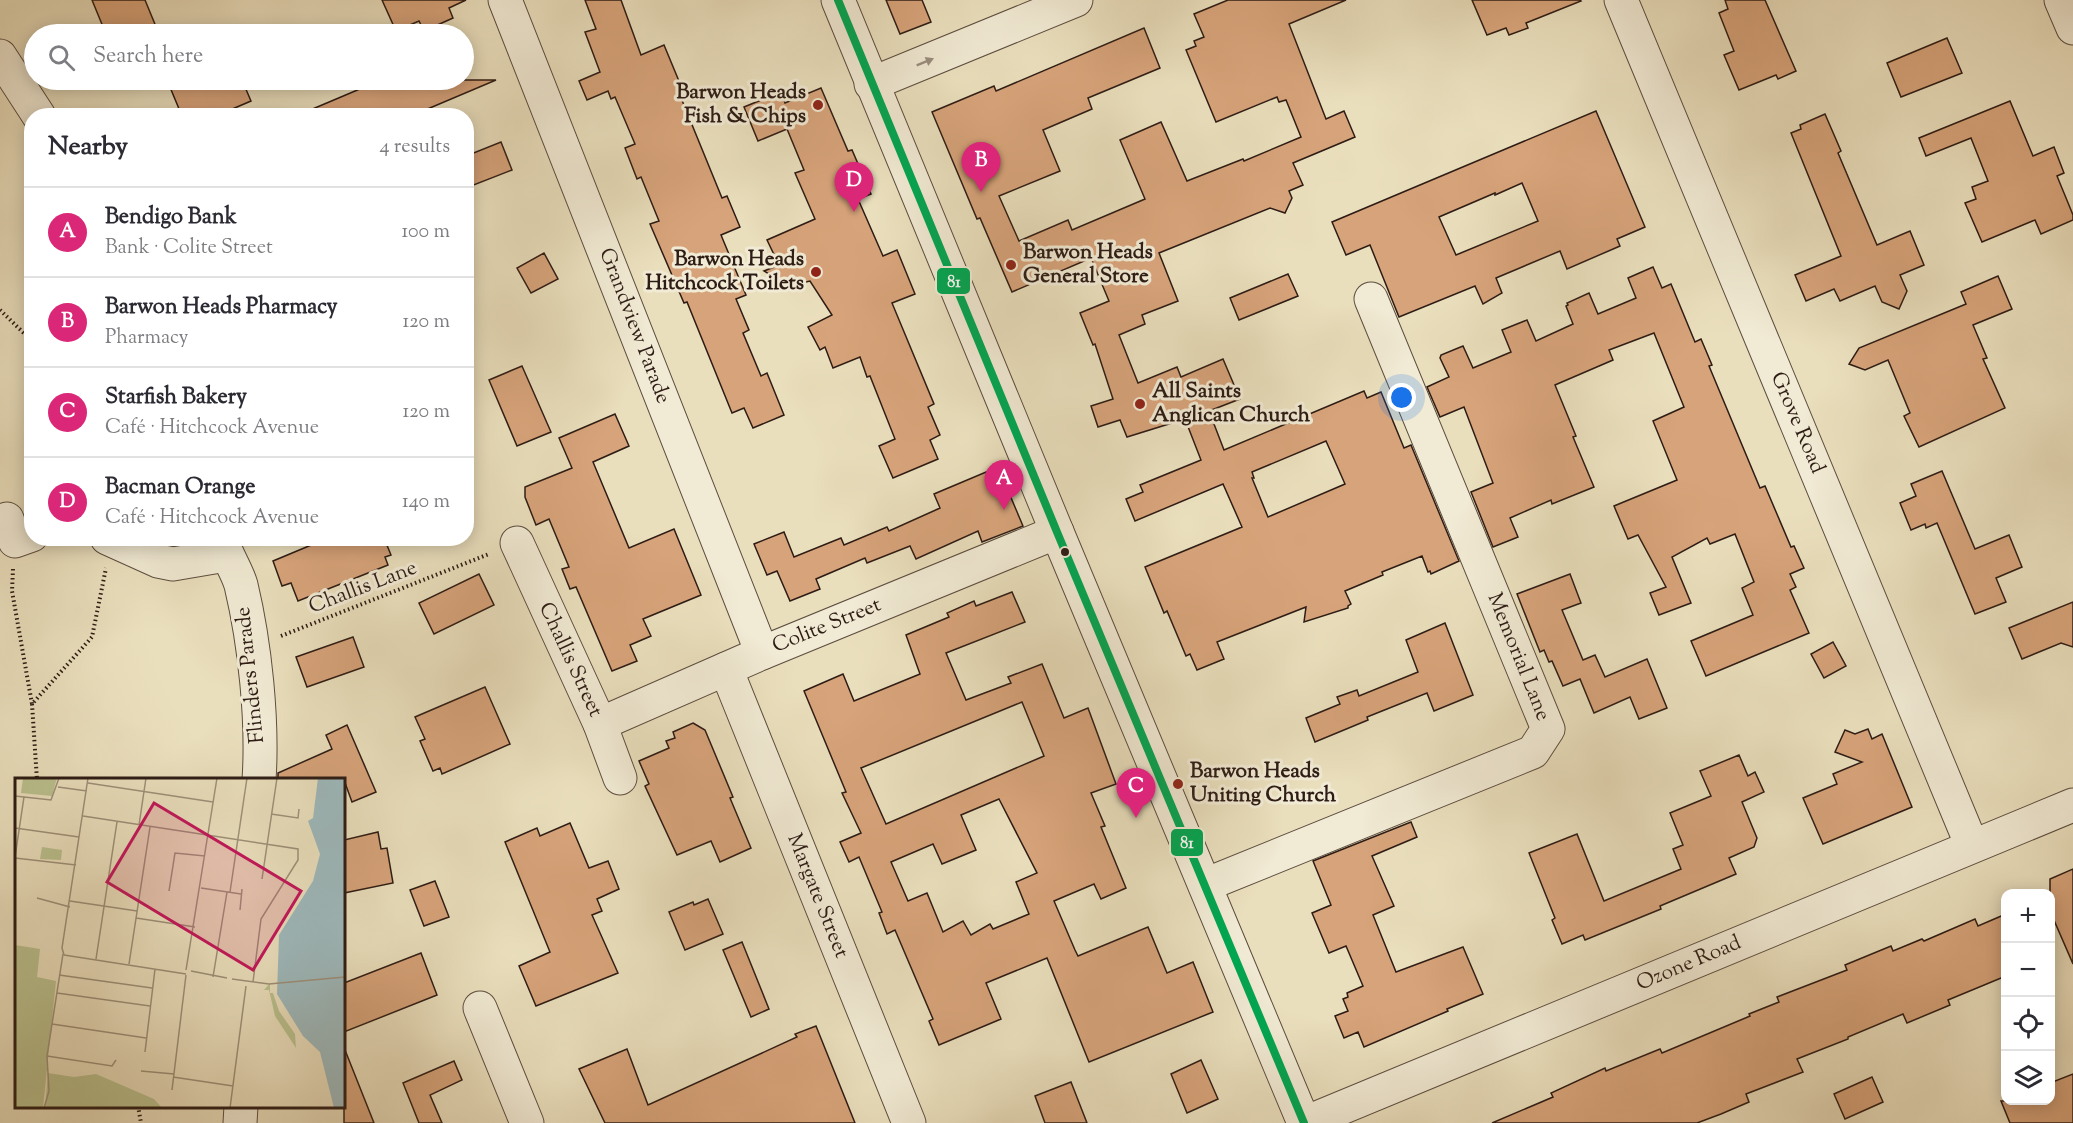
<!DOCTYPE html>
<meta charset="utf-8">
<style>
body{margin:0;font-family:"Sorts Mill Goudy",serif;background:#f7f7f7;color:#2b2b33}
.controls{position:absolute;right:18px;bottom:18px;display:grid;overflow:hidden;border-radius:12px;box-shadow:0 3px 15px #0003}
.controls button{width:54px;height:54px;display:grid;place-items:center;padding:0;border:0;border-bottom:2px solid #e1e1e2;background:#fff;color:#2b2b33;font:30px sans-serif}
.you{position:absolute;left:1402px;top:398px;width:21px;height:21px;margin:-15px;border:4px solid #fff;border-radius:50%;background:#1a73e8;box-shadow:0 0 0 9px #1a73e833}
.badge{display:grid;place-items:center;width:39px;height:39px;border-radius:50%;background:#db2777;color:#fff;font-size:20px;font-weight:700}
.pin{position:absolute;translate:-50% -50px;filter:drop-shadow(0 2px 3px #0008)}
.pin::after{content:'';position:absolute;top:32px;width:21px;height:18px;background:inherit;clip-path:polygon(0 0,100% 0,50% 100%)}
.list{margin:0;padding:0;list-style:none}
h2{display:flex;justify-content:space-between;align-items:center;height:78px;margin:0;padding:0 24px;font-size:26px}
h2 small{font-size:20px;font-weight:400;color:#7c7c81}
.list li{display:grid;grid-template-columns:39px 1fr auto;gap:18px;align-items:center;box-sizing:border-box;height:90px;padding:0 24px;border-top:2px solid #e1e1e2}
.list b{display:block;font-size:22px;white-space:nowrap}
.list p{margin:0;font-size:20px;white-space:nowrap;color:#7c7c81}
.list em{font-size:20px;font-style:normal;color:#7c7c81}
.icon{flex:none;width:33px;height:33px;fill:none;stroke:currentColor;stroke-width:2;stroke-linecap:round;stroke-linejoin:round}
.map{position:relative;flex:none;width:2073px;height:1123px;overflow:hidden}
.search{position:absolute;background:#fff;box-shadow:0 3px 15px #0003;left:24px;top:24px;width:450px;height:66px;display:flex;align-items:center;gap:15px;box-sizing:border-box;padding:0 21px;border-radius:33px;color:#7c7c81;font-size:22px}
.panel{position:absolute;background:#fff;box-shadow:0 3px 15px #0003;left:24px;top:108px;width:450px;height:438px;border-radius:24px}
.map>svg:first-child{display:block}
.building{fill:#d7a37a;stroke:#2d1c15;stroke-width:1.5;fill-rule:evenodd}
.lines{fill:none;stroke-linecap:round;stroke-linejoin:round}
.minor-casing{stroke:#5c4d3f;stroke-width:35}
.path{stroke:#2d1c15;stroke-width:4;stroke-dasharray:1.5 3;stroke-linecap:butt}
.minor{stroke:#f1ead4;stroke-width:33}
.bus-1-casing{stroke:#f1ead4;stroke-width:12}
.bus-1{stroke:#00a651;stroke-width:8}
.oneway{fill:#998d7e}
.poi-dot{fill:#8f2418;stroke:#f1ead4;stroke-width:2}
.bus-dot{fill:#2d1c15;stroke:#f1ead4;stroke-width:2}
.labels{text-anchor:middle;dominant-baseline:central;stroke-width:6;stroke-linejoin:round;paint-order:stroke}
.poi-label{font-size:21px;font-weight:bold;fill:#2d1c15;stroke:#f1ead4;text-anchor:start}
.street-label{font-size:21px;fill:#2d1c15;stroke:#f1ead4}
.inset-road{fill:none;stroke:#9e917a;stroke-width:1.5}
.view{fill:#c2185b;fill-opacity:0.15;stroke:#c2185b;stroke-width:3}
.inset-edge{fill:none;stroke:#2d1c15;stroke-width:3}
.line-badge{stroke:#f1ead4;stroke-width:2}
.badge-label{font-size:16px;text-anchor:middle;font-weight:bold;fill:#fff}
</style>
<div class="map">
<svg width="2073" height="1123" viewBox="0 0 2073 1123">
<rect width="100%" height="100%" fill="#eadfbd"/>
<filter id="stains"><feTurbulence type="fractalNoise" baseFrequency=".00333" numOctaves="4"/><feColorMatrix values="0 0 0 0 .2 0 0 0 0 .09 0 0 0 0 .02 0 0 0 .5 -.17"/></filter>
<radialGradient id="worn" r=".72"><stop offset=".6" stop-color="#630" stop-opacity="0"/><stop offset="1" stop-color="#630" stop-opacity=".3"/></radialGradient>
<g class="building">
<polygon points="92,0 145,0 159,34 106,34"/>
<polygon points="382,0 466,0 449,8 453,18 424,31 419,21 396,31"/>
<polygon points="585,0 621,0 641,55 664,45 681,86 677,88 722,198 727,196 740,227 721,235 746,295 736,299 749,330 743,333 761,376 767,373 784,415 753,428 744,408 732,413 687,302 684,303 650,224 659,221 641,177 637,179 625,148 635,144 615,97 611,99 608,91 587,100 579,81 600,72 585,32 596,29"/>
<polygon points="886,0 922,0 931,22 900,34"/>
<path d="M1228,0h118l-57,24 37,95 18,-8 11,26 -62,26 10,22 -14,6 3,7 -7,15 -15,-5 -111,45 19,48 -36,14 3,9 -26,11 19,48 39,-16 4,10 42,-18 17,40 -31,12 15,39 140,-59 3,7 14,-6 23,56 7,-3 48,116 -28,13 -1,-3 -2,1 -6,-16 -40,16 1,3 -38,16 6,13 -3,2v2l-44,14 2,-15 -89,35 7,17 -27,11 -7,-16 -4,2 -19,-45 -3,2 -19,-46 97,-40 -19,-43 -88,37 -9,-22 17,-7 -3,-7 61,-25 -16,-41 -58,18 -7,-17 -22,7 -7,-21 22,-7 -18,-55 -2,1 -13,-32 29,-12 -18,-43 -79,34 -32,-74 -3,1 -45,-107 62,-26 2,5 148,-63 16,40 -72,30 4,11 -49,21 17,41 -61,25 20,45 49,-21 4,10 73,-31 -25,-59 41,-18 26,59 56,-22 1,2 57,-24 -15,-37 -7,2 -2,-5 -61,25 -30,-72 10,-4 -2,-5 10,-4 -10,-23zM1326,441l19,43 -77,33 -16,-39h2l-2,-6z"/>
<polygon points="1472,0 1580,0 1581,1 1526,23 1528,28 1509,35 1506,28 1487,35"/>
<polygon points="1725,0 1765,0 1796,71 1778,79 1776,75 1739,90 1724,55 1734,51 1719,13 1728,9"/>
<polygon points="1947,38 1962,73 1901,97 1887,63"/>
<polygon points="167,80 242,80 251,101 216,116 182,116"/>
<polygon points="381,80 496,80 411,116 296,116"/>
<polygon points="821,88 848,151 852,150 871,194 858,199 883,256 897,250 915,294 892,303 934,404 928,407 940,435 930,440 938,459 893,478 879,446 895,439 870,376 867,377 860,357 833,368 825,347 820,350 808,327 832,315 810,281 788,286 764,271 779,265 767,240 815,219 795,173 804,170 787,129 758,141 744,107 781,92 785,103"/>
<polygon points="2010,101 2033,156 2054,147 2064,173 2057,176 2073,215 2073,220 2041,234 2035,220 1982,242 1965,203 1976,199 1972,187 1988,181 1971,138 1926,156 1919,138"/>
<path d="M1596,111l49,116 -28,12 3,7 -53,23 -7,-18 -64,27 6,15 -19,11 -8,-18 -76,31 -29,-72 -24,10 -14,-33zM1522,183l16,38 -82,34 -17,-38 56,-24v2z"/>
<polygon points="1825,114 1841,151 1838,153 1877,245 1910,231 1924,265 1900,275 1907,291 1899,309 1882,302 1875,286 1840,301 1834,289 1806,301 1795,275 1841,256 1791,133 1801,129 1800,125"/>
<polygon points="501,142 512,170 466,188 466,156"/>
<polygon points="544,253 558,279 531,293 517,268"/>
<polygon points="1653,267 1662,288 1671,284 1695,342 1701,339 1712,365 1709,366 1760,488 1765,486 1791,547 1794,546 1804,568 1790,574 1796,587 1790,590 1809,633 1706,676 1691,641 1753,615 1742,588 1754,582 1735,534 1710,544 1707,538 1672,557 1691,603 1659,615 1650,593 1666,587 1638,535 1628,539 1614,506 1677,480 1653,421 1684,407 1654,333 1609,350 1613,360 1555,385 1576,436 1573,437 1594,487 1552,504 1551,500 1510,518 1518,537 1493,547 1471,492 1493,483 1464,407 1440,417 1427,387 1449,377 1440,358 1441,355 1463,346 1473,368 1511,352 1502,330 1527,320 1536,341 1573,324 1566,306 1568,305 1567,303 1589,293 1598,314 1636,298 1628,278"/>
<polygon points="1288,274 1298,296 1239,320 1230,298"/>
<polygon points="1998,276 2012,309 1973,325 1987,358 1983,359 2005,408 1919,447 1904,416 1910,413 1888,360 1865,370 1849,364 1859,348 1966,304 1961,292"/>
<polygon points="522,366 551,432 517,446 489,380"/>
<polygon points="615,414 629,446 593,462 629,548 674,529 701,595 643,619 651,636 630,645 637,661 612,671 576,587 570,589 562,569 569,567 549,519 536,525 525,497 525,487 572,468 559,438"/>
<polygon points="998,467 1023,526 982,542 978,531 916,559 910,546 867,563 865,558 816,579 820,589 790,601 777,571 767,575 754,544 784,532 794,557 841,538 844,545 887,527 889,531 940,508 934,494"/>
<polygon points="1942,471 1975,549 2009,535 2022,567 1996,578 2006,602 1975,614 1937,523 1926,528 1925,524 1911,530 1900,503 1916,496 1911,484"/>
<polygon points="328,538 384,538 391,555 385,557 388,565 298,601 291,583 282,586 273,561"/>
<polygon points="479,574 494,605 434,634 419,603"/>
<polygon points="1570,574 1581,603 1562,610 1583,660 1595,655 1605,677 1647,659 1667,708 1639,719 1630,697 1594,713 1580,679 1563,686 1552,661 1549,662 1544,650 1540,652 1517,594"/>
<path d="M1012,592l13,30 -79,31 20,47 45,-17 -3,-6 34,-13 22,54 24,-10 28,76 -25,9 14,33 -4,1 25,61 -25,11 -7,-15 -40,17 21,49 3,6 70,-29 19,46 26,-11 20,50 -124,50 -42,-104 -61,25 15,36 -62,26 -10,-24 4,-2 -38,-89 -8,4 -8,-21 3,-1 -23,-55 -10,5 -9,-20 21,-9 -19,-40 4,-1 -42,-101 39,-17 11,27 66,-27 -14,-39 43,-18 -2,-4 27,-12 2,5zM1022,702l22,54 -158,68 -25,-56zM999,799l38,74 -21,9 13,32 -36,15 -3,-5 -19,11 -8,-14 -20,11 -16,-39 -19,8 -17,-39 42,-18 9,20 34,-14 -15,-35z"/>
<polygon points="2073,602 2073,647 2061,643 2022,659 2009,628"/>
<polygon points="1445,623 1473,695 1434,711 1427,693 1367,717 1368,720 1315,742 1306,718 1340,704 1337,697 1357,690 1359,696 1418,672 1406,640"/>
<polygon points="353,637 364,667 307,687 296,657"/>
<polygon points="1833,642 1846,666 1824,678 1811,654"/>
<polygon points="485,687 510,744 442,774 440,768 433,771 420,741 425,739 415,717"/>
<polygon points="693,723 705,730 733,797 730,798 751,848 720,862 711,841 677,855 645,786 649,784 639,761 669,748 666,741 675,738 673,732"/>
<polygon points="347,725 376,792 352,802 344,780 278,780 278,773 332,749 326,735"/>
<polygon points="1868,729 1872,739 1882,734 1912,807 1823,844 1803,798 1837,784 1833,774 1862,762 1835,752 1845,730 1855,734"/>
<polygon points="1739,755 1748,776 1755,772 1764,792 1742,802 1757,838 1754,847 1729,858 1736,874 1660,906 1661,909 1585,940 1583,935 1562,944 1552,920 1555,918 1529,853 1577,834 1604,901 1681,869 1673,849 1683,845 1670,813 1711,796 1700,771"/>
<polygon points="1411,822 1417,837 1372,856 1394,906 1373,915 1396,972 1463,947 1483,994 1447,1009 1448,1011 1364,1047 1358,1032 1344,1038 1335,1016 1348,1011 1343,999 1348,997 1347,993 1363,986 1346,946 1329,953 1312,913 1331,905 1313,861"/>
<polygon points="570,823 589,868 608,861 619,889 597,899 602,911 592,915 618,973 536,1006 519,966 550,952 505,842 537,828 540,836"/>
<polygon points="378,832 381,849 387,848 393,883 344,893 344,840"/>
<polygon points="2073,869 2073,964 2050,911 2050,879"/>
<polygon points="435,881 449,917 424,926 410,890"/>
<polygon points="708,899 723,934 685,950 669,912 693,902 694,905"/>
<polygon points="2006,914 2006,976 1948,1000 1950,1005 1907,1023 1903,1014 1848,1037 1848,1039 1797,1059 1803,1072 1746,1094 1749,1102 1721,1114 1697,1123 1492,1123 1553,1097 1551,1093 1605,1068 1606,1071 1660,1049 1662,1053 1750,1016 1749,1014 1779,1002 1777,997 1847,970 1845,965 1891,946 1893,951 1922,939 1924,941 1975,919 1978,926"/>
<polygon points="742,942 769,1009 751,1017 723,950"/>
<polygon points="421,953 437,995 344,1032 344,983"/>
<polygon points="816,1026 855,1123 605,1123 579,1069 627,1049 648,1105 797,1037 795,1034"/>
<polygon points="344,1050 345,1050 374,1123 344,1123"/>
<polygon points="1201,1060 1218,1099 1187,1113 1171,1074"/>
<polygon points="454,1061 462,1080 430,1095 442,1123 419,1123 403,1083"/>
<polygon points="2073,1074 2073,1123 2010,1123 2001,1101 2050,1101 2050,1083"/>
<polygon points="1872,1077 1883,1102 1845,1119 1834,1094"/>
<polygon points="1071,1082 1087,1123 1045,1123 1035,1096"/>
</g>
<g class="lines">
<defs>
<g id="minor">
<polyline points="505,0 762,653"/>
<polyline points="838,0 1057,532 1304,1123"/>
<polyline points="1621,0 1972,846"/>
<polyline points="2061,0 2073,28"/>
<polyline points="0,56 39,116"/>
<polyline points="871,84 1076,0"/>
<polyline points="7,519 15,541 32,535"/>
<polyline points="107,538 158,561 173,564 226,555"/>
<path d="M221,538c5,17 16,33 20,47 14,59 22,135 18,195"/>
<polyline points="517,543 600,724 620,778"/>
<polyline points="726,669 909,1123"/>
<polyline points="600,724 762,653 1057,532"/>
<polyline points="1205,885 1533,752 1548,729 1371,299"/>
<polyline points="480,1008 527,1123"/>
<polyline points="240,1123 241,1106"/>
<polyline points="1305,1123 2073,805"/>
</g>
</defs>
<use href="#minor" class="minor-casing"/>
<g class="path">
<polyline points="0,310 32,341"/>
<polyline points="13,569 12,591 32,704 92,637 106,568"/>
<polyline points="281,636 489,554"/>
<polyline points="32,704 37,780"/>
<polyline points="138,1106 141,1123"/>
</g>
<use href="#minor" class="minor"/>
<defs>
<polyline id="bus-1" points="838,0 1057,532 1304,1123"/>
</defs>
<use href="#bus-1" class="bus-1-casing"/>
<use href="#bus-1" class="bus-1"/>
</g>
<defs><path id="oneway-solid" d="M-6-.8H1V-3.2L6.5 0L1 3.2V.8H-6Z" transform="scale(1.5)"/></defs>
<use class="oneway" href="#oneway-solid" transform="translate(925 62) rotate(-22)"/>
<g class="poi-dot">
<circle cx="818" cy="105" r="6"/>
<circle cx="1011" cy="265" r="6"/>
<circle cx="816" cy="272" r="6"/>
<circle cx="1140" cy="404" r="6"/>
<circle cx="1178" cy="784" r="6"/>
</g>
<circle class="bus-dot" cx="1065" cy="552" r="5"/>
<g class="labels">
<g class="poi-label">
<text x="806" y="93" text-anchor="end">Barwon Heads<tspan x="806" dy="24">Fish &amp; Chips</tspan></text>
<text x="1023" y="253">Barwon Heads<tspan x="1023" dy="24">General Store</tspan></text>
<text x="804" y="260" text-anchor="end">Barwon Heads<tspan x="804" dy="24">Hitchcock Toilets</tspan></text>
<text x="1152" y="392">All Saints<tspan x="1152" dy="24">Anglican Church</tspan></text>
<text x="1190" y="772">Barwon Heads<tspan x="1190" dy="24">Uniting Church</tspan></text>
</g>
<g class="street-label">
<text transform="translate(634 326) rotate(69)">Grandview Parade</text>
<text transform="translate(1797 423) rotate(67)">Grove Road</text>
<text transform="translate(363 588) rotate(-21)">Challis Lane</text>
<text transform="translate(827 626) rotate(-22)">Colite Street</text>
<text transform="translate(1518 657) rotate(68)">Memorial Lane</text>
<text transform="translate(570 660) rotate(65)">Challis Street</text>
<text transform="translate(251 675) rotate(-96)">Flinders Parade</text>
<text transform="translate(817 896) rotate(68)">Margate Street</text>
<text transform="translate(1689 964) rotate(-23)">Ozone Road</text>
</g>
</g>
<g transform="translate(15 778)">
<rect width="330" height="330" fill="#eadfbd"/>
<path d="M0,167l25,4 -3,28 19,4 -13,127h-28zM255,205v10h3l6,18 16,23 1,14 -21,-32 -6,-26h-5zM33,295l26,4 22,-3 58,25 8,9h-117z" fill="#bac18f"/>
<path d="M8,0h34l-5,18 -31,-3zM27,69l20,3 -1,10 -21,-1z" fill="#bac18f"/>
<path d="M303,0h27v330h-11l-14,-56 -17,-16 -26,-42 2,-59 34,-54 7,-27 -12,-33 5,-3z" fill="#9eb9bc"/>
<path class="inset-road" d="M73,5l125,19M43,9l29,4M0,18l36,4 8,-22M256,36l27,4 1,-9M68,38l215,33v11l-37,59 -8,63M124,47l7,-47M0,50l64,9M0,79l9,-60M0,80l61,7M247,101l15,-101M186,110l40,6M154,113l6,-38 30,3M215,114l17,-114M22,120l33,9M55,123l67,10M225,132l2,-21M121,140l59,9M49,177l-2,-7 26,-170M49,177l122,19M81,181l21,-137M114,186l21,-137M171,192l31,-192M176,193l36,7M44,197l93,13M198,199l14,-85M217,201l37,5 76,-7M42,215l93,13M37,246l94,14M130,274l10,-83M32,278l65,10 4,-6M126,293l33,3M158,299l60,9M157,312l14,-115M29,330l5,-17 -2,-35 16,-102M215,330l16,-122"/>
<path class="view" d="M139,25l147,88 -48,79 -146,-88z"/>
<rect width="330" height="330" class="inset-edge"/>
</g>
<g class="line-badge">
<rect x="936" y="267" width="35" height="28" rx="6" fill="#00a651"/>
<rect x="1170" y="828" width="34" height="29" rx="6" fill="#00a651"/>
</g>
<g class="badge-label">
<text x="954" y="287">81</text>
<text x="1187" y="848">81</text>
</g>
<rect width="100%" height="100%" filter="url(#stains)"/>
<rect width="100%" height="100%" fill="url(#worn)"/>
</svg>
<div class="controls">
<button>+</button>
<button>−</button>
<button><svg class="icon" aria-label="locate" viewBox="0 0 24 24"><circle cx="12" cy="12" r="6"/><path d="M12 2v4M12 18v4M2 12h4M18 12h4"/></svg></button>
<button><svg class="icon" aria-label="layers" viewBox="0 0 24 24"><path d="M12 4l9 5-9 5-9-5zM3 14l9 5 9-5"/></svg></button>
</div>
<div class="you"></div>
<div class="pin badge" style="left:1004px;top:510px">A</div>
<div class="pin badge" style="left:981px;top:192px">B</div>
<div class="pin badge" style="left:1136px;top:818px">C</div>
<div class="pin badge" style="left:854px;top:212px">D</div>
<div class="search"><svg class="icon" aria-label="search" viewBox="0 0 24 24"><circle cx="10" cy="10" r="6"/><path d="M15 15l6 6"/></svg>Search here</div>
<section class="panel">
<h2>Nearby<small>4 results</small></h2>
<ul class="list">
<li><span class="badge">A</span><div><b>Bendigo Bank</b><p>Bank · Colite Street</p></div><em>100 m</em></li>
<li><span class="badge">B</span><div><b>Barwon Heads Pharmacy</b><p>Pharmacy</p></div><em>120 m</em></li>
<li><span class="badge">C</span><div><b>Starfish Bakery</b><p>Café · Hitchcock Avenue</p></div><em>120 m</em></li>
<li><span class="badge">D</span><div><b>Bacman Orange</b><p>Café · Hitchcock Avenue</p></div><em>140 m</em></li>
</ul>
</section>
</div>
